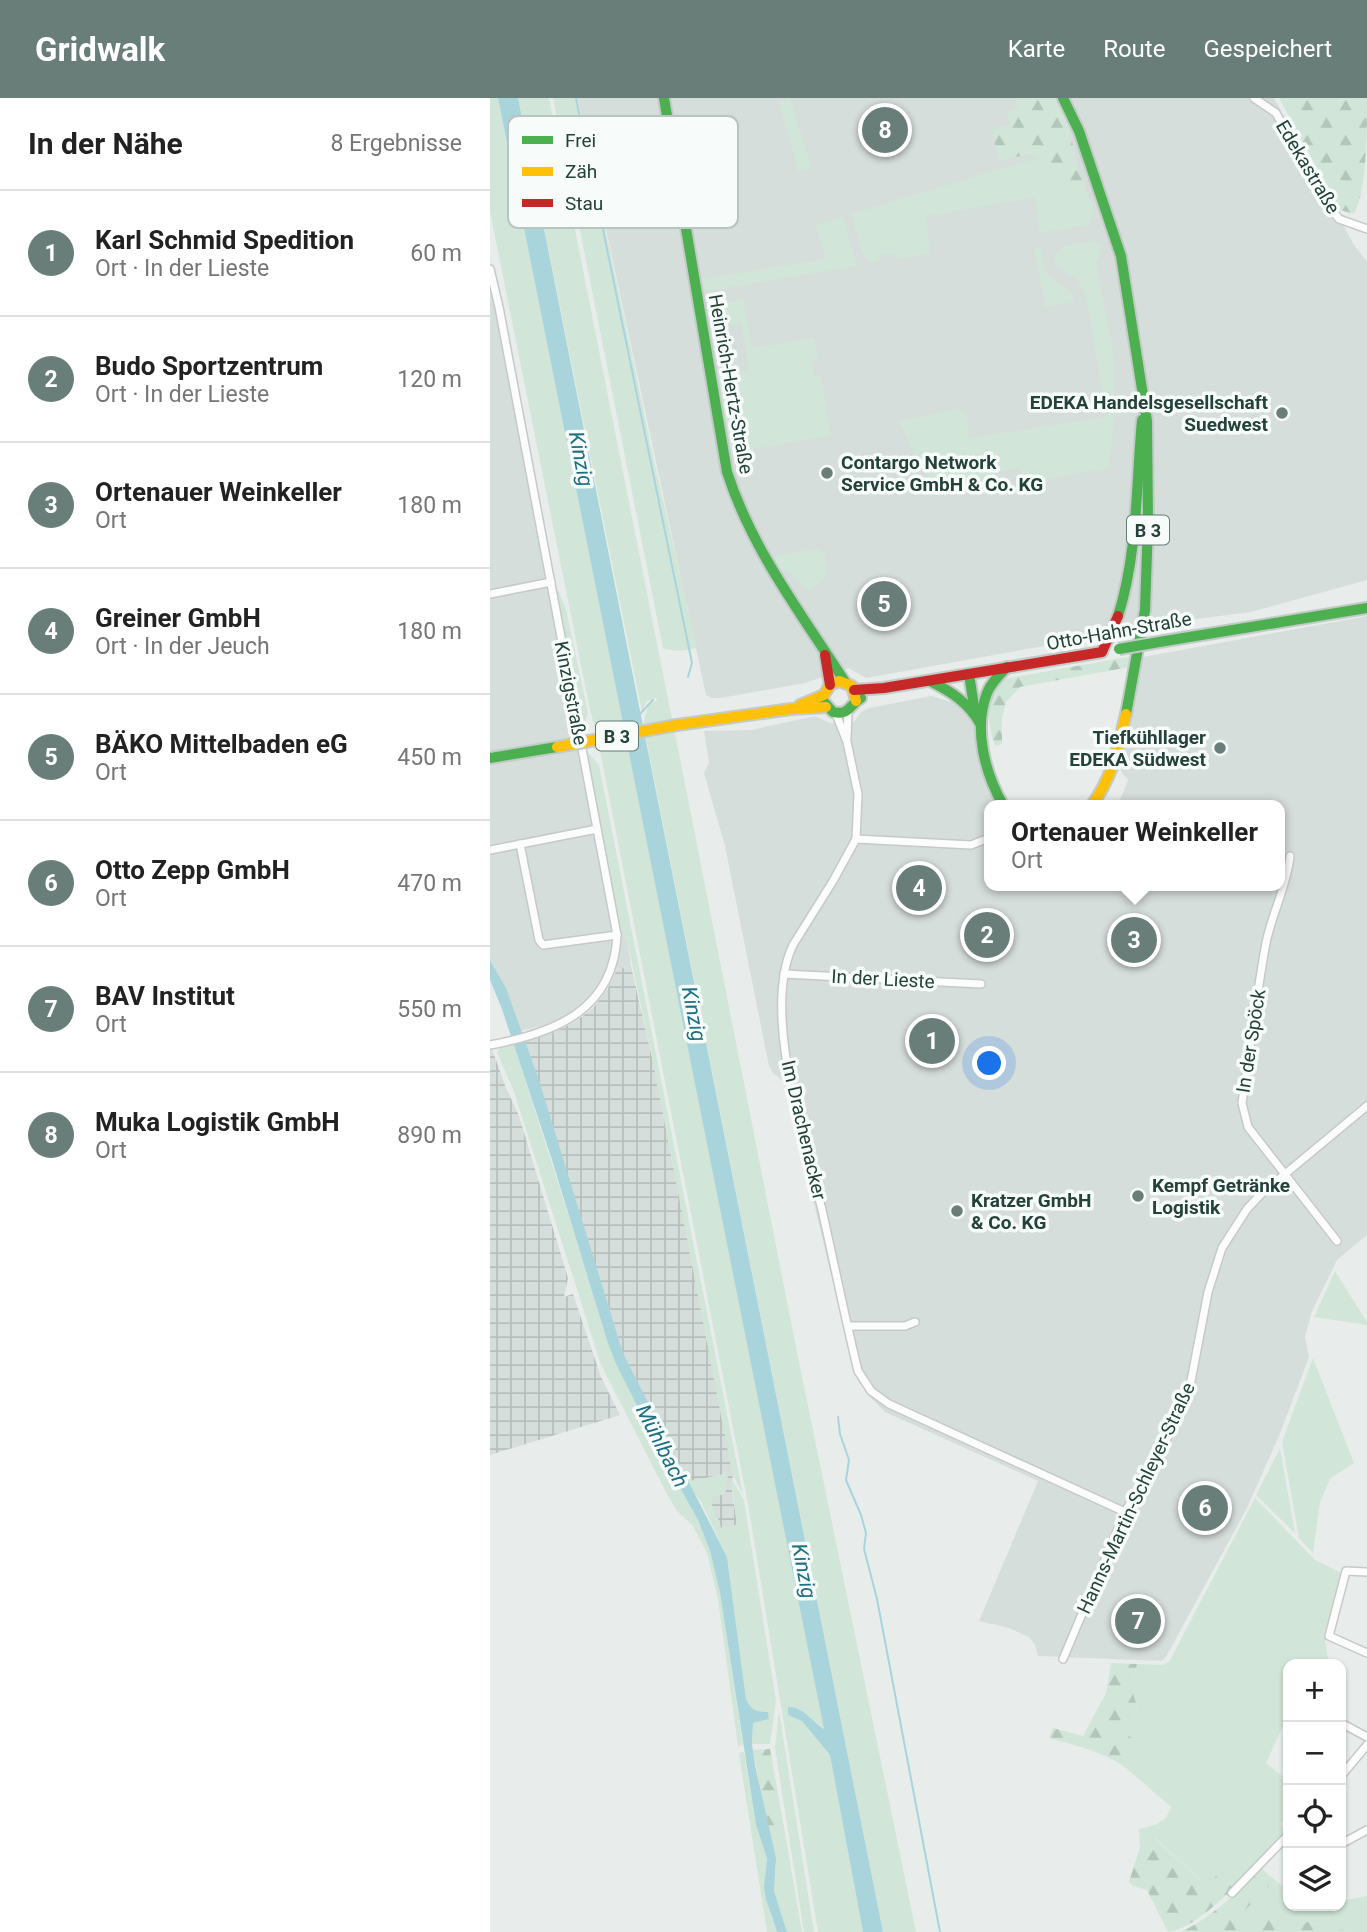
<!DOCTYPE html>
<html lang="de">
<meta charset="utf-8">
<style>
body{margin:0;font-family:Roboto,sans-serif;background:#f2f2f2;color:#222}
.controls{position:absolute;right:21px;bottom:21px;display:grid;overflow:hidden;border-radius:14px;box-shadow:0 2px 5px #0004}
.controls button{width:63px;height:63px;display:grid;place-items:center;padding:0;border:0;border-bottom:2px solid #e0e0e0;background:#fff;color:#222;font:35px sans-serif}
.you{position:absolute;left:500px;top:966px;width:24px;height:24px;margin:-18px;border:5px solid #fff;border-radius:50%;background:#1a73e8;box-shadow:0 0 0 10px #1a73e833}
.badge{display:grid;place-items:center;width:46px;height:46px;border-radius:50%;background:#697e78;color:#fff;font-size:23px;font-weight:700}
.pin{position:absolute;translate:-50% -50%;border:4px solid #fff;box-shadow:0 2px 7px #0006}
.popup{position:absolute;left:494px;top:702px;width:301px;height:91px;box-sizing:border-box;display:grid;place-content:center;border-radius:14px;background:#fff;filter:drop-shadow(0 2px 5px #0005);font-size:23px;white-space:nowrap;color:#767676}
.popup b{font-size:26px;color:#222}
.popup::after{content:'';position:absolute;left:50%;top:100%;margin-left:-14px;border:14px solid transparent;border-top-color:#fff}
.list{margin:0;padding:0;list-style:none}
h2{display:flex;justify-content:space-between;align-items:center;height:91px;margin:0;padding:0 28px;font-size:30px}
h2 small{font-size:23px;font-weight:400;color:#767676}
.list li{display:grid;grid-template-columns:46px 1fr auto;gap:21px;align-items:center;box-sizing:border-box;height:126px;padding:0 28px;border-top:2px solid #e0e0e0}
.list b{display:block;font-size:26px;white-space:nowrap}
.list p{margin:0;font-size:23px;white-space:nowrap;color:#767676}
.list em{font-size:23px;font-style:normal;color:#767676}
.icon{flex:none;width:38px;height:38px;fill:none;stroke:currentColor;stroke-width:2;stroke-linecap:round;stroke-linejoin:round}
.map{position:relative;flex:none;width:877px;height:1834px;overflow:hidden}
header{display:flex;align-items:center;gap:42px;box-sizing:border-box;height:98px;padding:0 35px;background:#697e78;color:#fff}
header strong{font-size:33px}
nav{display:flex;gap:38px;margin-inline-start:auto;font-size:24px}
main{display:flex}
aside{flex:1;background:#fff}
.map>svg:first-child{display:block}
.built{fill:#d6dedb}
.industrial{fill:url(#industrial-grid)}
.green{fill:#d1e6d8}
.forest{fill:url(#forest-firs)}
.water{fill:#a9d4db}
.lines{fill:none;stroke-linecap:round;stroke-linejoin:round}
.stream{stroke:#a9d4db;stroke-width:2}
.street-casing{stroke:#c5cac8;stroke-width:10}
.fast-casing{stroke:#c3cbc8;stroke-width:14}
.slow-casing{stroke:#c3cbc8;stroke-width:14}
.jam-casing{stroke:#c3cbc8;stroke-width:14}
.street{stroke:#fcfcfc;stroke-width:7}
.fast{stroke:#4caf50;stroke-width:10}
.slow{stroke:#ffc107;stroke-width:10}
.jam{stroke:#c62828;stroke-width:10}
.fast-bridge-casing{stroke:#c3cbc8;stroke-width:14;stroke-linecap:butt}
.slow-bridge-casing{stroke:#c3cbc8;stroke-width:14;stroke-linecap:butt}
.fast-bridge{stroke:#4caf50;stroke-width:10}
.slow-bridge{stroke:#ffc107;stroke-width:10}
.poi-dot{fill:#697e78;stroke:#f7fbf9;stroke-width:2.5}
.labels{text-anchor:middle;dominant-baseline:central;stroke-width:7;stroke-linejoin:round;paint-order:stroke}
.shield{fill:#f7fbf9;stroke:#637a73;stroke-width:2}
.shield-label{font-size:18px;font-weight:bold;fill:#24423a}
.street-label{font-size:19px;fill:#24423a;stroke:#f7fbf9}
.poi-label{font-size:19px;font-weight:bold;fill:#24423a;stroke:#f7fbf9;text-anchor:start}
.water-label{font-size:21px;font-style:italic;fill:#1c6f80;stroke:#f7fbf9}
.key{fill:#f7fbf9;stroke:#b8c4c0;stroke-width:2}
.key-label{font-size:19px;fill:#24423a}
</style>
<header>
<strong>Gridwalk</strong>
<nav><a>Karte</a><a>Route</a><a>Gespeichert</a></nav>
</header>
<main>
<aside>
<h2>In der Nähe<small>8 Ergebnisse</small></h2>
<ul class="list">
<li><span class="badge">1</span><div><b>Karl Schmid Spedition</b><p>Ort · In der Lieste</p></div><em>60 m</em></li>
<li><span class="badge">2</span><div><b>Budo Sportzentrum</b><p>Ort · In der Lieste</p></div><em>120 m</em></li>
<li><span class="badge">3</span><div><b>Ortenauer Weinkeller</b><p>Ort</p></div><em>180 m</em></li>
<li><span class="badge">4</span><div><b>Greiner GmbH</b><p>Ort · In der Jeuch</p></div><em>180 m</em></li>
<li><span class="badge">5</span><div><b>BÄKO Mittelbaden eG</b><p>Ort</p></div><em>450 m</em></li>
<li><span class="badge">6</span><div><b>Otto Zepp GmbH</b><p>Ort</p></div><em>470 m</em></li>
<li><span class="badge">7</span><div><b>BAV Institut</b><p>Ort</p></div><em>550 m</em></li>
<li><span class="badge">8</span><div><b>Muka Logistik GmbH</b><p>Ort</p></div><em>890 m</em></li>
</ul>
</aside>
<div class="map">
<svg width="877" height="1834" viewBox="0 0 877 1834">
<defs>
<pattern id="industrial-grid" width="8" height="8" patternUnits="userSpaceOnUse" patternTransform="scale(1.75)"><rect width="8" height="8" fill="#d6dedb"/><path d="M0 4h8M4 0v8" fill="none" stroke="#b8c0bd"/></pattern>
<pattern id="forest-firs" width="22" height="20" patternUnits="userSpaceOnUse" patternTransform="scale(1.75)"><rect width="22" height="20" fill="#d1e6d8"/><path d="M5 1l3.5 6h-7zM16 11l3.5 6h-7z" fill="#b3c6ba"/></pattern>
</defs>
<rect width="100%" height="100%" fill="#e8edeb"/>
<g class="built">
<polygon points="88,0 784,0 864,147 877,164 877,482 761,514 699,522 376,580 359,570 315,585 231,600 222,600 216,597"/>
<polygon points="0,163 19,249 130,828 138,847 141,868 117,873 92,909 67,924 31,933 16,890 0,862"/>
<polygon points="877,518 877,1137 847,1162 822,1213 815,1239 819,1259 789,1338 756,1412 676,1559 671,1563 548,1558 545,1547 539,1539 519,1530 489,1523 548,1383 395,1314 380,1299 369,1284 362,1265 299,1000 292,982 283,975 279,968 235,748 214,675 219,665 214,633 261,632 325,618 340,625 364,624 371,614 379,610 441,598 475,608 481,616 485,630 497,689 508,707 499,707 499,788 789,788 789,707 616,707 630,702 638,682 632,675 631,670 653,559"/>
</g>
<g class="industrial">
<polygon points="141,868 163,964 243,1374 242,1392 247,1427 231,1430 225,1421 220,1400 235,1376 197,1384 133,1255 35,942 64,934 85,924 103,910 117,892 127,871"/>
<polygon points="0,951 2,951 16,990 29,1018 78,1180 74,1199 83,1196 111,1279 130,1317 0,1357"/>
</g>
<g class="green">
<polygon points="0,0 8,0 134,630 106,634 100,612 0,114"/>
<polygon points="28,0 59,0 182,621 153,626 159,606 167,603 166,600 157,603 152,614"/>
<path d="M63,0h25l77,367 42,183c-13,3 -21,4 -34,0l-97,-488 2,-4 -6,-15z"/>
<polygon points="300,1 322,70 309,74 289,4"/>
<polygon points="547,60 553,62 559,82 573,88 595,118 603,108 601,122 597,127 550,135 545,99 436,118 440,155 409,161 404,155 391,157 388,164 380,165 373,156 361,116"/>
<polygon points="353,119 367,168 217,193 214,191 212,181 336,161 326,127"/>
<path d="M604,143l5,4 1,7 -4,11 17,89 2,54 -6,62 -86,15 -2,-15 -25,4 2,15 -40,6 -3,-9c-36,-2 -42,-35 -56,-63l59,-12 8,5 3,24 137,-21 -20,-123 -9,-15 -19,-11 -4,-12 10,-10z"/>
<path d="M546,148l5,3c1,10 2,21 9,28 10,10 21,8 24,25l-28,5 -12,-58z"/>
<polygon points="253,201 262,250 324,240 328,260 322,265 324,277 331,279 341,337 241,355 228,277 259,272 252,225 221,230 217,209"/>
<path d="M327,451l8,5c4,23 3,24 -16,37l-23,-21 -8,-2 -5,-8 3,-4z"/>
<polygon points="64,490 68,492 76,511 98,615 92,635"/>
<polygon points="185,635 307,1254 426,1834 393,1834 156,640"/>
<path d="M137,643l198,988c-12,-8 -21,-22 -37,-22l14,14 28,34 33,177h-45l-70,-428 -149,-758z"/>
<polygon points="95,651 109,667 253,1397 242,1375 163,964 138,847 130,828"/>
<polygon points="24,947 126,1266 208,1422 220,1453 230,1495 253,1647 248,1648 228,1502 217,1455 203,1428 187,1413 178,1398 111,1267 24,994 7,954 10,950"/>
<polygon points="845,1173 877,1224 877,1227 824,1219"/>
<polygon points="823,1260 864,1365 840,1381 830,1404 823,1455 809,1440 792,1344"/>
<polygon points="790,1350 805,1435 766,1397"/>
<path d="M235,1376l3,1 -3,19 -15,4 5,20h3l3,10 16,-3 -6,-47 13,22 32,201 -6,43h-18l1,-21 16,-4 -1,-6c-12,-2 -17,-2 -22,-14l-19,-142 -26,-55 -14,-20z"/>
<path d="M765,1400l60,62 27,13 -18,62 5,29h-41v51l-22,48 22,18v17l-4,4 4,4v9l-7,9 7,7 -44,47 -37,8 -52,-48 7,-8 -7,-5 11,-7 5,-11 -44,-38 25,-29c-10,0 -22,1 -27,-8l8,-12 4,-14 -5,-16 5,-26 25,1 7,-3z"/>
<polygon points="289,1613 324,1834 314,1834 285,1650"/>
<polygon points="251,1654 254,1654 266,1727 277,1761 275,1779 281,1818 287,1834 277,1834 249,1656"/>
<polygon points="295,1735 312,1834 297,1834 284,1793 286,1767 280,1740"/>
<polygon points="785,1782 798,1792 798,1808 851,1808 851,1803 877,1798 877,1834 861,1834 818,1824 799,1828 751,1815"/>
</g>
<g class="forest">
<polygon points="525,0 567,0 570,3 580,33 588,73 603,108 595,118 573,88 559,82 553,62 538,56 510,63 501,33 521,26 517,14 528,10"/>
<path d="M789,0h88c0,30 0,94 -13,116l-14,-4z"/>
<path d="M643,558l-3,11 -110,20 -14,15 -4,16v26l-7,2c-8,-24 -12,-48 9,-67z"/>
<path d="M621,1565l26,1 -5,26 5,16 -4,14 -8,12c6,9 18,8 28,8l-26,29c-23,-18 -51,-23 -78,-31l4,-10 30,8 23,-43z"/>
<polygon points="280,1651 295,1735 280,1740 263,1652"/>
<path d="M665,1727l7,5 -7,9 52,47 21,-23 16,15c-16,16 -54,53 -76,54l-21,-42 -14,-4 -4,-4 11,-35 -1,-18z"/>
<path d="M771,1770l14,12 -33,33 47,13 19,-4 43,10h-170c31,-15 56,-39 80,-64z"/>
</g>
<g class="water">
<path d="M8,0h20l365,1834h-20l-33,-177 -28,-34 -14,-6v-8c16,0 24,14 36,22z"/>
<path d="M0,862l16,28 32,89 85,276 104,204 19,142c5,11 10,13 22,13l1,7 -16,4 -1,21 3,21 21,93 -2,33 13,41h-10l-11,-33 -2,-12 3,-28 -11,-34 -36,-232 -10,-42 -12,-31 -35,-63 -47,-93 -9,-24 -55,-180 -50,-151 -12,-29z"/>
</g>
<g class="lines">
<g class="stream">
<polyline points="86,0 202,565 198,579"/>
<polyline points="150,616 163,602"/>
<polyline points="348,1319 350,1336 359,1362 356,1382 371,1417 376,1435 374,1451 387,1501 450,1834"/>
</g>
<defs>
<g id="street">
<polyline points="764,0 786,15 832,99 849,121 877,131"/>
<path d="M0,171l9,38 118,628c-3,75 -62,98 -127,110"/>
<polyline points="0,496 61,484"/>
<path d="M346,616l11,28 11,52 -2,45 -23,42 -40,64c-32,67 12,195 29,265 12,53 23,108 36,161l13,20 18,13 236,108"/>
<polyline points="357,640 358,614"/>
<polyline points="366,741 481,747 499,740"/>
<polyline points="30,746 49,842 53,847 127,837"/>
<polyline points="0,752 107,731"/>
<path d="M800,758c-3,30 -18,57 -24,87 -10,53 -16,107 -24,160l6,24 89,114"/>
<polyline points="294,876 491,886"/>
<polyline points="359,1228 415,1228 425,1224"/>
<polyline points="877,1474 856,1473 839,1538 877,1555"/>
<polyline points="573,1561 635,1414 675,1345 692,1307 701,1283 718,1194 732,1150 757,1111 771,1096 877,1008"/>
<polyline points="851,1625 877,1639"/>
<polyline points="851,1678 877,1647"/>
<polyline points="851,1746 877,1732"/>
<polyline points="742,1795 798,1737"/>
</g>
<g id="fast">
<path d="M174,0l63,374c25,78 74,141 118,210"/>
<polyline points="573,0 589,33 631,158 657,323 658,425 655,512 636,616"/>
<path d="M628,518c20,-63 18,-131 24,-196"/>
<polyline points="675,543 877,510"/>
<polyline points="479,576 485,615"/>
<path d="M440,583c22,11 39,22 51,44"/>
<path d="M334,604l9,10c16,4 16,-7 28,-14"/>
<polyline points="0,660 67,649"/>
<path d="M513,707c-18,-32 -30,-76 -16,-112 4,-10 12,-18 20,-26"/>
</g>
<g id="slow">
<polyline points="310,607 334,597 340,587 349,583 362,588 366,603"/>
<polyline points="187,627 301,611 336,609"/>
<path d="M602,707c22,-31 25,-55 34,-91"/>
</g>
<g id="jam">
<polyline points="335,557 340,587"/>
<polyline points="364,592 394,590 612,554 628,518"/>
</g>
</defs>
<use href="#street" class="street-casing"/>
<use href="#fast" class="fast-casing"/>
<use href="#slow" class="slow-casing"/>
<use href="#jam" class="jam-casing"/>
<use href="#street" class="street"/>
<use href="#fast" class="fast"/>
<use href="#slow" class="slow"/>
<use href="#jam" class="jam"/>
<defs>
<polyline id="fast-bridge" points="629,551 675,543"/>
<polyline id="slow-bridge" points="67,649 187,627"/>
</defs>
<use href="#fast-bridge" class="fast-bridge-casing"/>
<use href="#slow-bridge" class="slow-bridge-casing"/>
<use href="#fast-bridge" class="fast-bridge"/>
<use href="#slow-bridge" class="slow-bridge"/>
</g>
<g class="poi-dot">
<circle cx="792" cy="315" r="7"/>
<circle cx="337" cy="375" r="7"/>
<circle cx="730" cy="650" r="7"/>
<circle cx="648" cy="1098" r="7"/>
<circle cx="467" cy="1113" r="7"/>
</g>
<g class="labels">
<g class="shield">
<rect x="637" y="417.5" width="42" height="29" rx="5"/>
<rect x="106" y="623.5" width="42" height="29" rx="5"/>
</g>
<g class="shield-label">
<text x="658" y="432">B 3</text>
<text x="127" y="638">B 3</text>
</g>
<g class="street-label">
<text transform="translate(818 69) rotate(59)">Edekastraße</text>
<text transform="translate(241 286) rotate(80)">Heinrich-Hertz-Straße</text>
<text transform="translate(629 533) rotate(-10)">Otto-Hahn-Straße</text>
<text transform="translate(81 595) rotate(79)">Kinzigstraße</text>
<text transform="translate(393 881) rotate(3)">In der Lieste</text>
<text transform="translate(761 943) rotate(-81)">In der Spöck</text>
<text transform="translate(314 1032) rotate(77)">Im Drachenacker</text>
<text transform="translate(646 1400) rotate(-65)">Hanns-Martin-Schleyer-Straße</text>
</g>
<g class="poi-label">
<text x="778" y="304" text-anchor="end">EDEKA Handelsgesellschaft<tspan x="778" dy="22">Suedwest</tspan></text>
<text x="351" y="364">Contargo Network<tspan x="351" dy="22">Service GmbH &amp; Co. KG</tspan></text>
<text x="716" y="639" text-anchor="end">Tiefkühllager<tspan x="716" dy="22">EDEKA Südwest</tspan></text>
<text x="662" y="1087">Kempf Getränke<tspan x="662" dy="22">Logistik</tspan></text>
<text x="481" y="1102">Kratzer GmbH<tspan x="481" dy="22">&amp; Co. KG</tspan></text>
</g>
<g class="water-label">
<text transform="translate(91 361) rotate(79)">Kinzig</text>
<text transform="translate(204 916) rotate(79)">Kinzig</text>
<text transform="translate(172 1348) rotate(63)">Mühlbach</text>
<text transform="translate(314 1473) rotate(79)">Kinzig</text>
</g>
</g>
<rect x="18" y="18" width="230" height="112" rx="10" class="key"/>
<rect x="32" y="38" width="31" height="8" fill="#4caf50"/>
<rect x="32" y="69" width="31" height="9" fill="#ffc107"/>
<rect x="32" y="101" width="31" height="8" fill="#c62828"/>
<g class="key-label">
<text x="75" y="49">Frei</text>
<text x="75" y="80">Zäh</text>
<text x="75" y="112">Stau</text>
</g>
</svg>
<div class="controls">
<button>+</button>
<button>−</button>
<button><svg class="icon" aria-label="locate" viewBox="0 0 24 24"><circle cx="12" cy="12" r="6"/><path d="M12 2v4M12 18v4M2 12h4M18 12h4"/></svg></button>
<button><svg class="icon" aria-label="layers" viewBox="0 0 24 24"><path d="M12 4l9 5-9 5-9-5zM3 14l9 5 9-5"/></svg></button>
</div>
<div class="you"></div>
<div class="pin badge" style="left:442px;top:943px">1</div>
<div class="pin badge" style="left:497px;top:837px">2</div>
<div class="pin badge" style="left:644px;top:842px">3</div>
<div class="popup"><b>Ortenauer Weinkeller</b>Ort</div>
<div class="pin badge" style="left:429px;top:790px">4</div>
<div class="pin badge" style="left:394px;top:506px">5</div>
<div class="pin badge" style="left:715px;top:1410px">6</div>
<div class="pin badge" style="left:648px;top:1523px">7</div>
<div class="pin badge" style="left:395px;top:32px">8</div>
</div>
</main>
